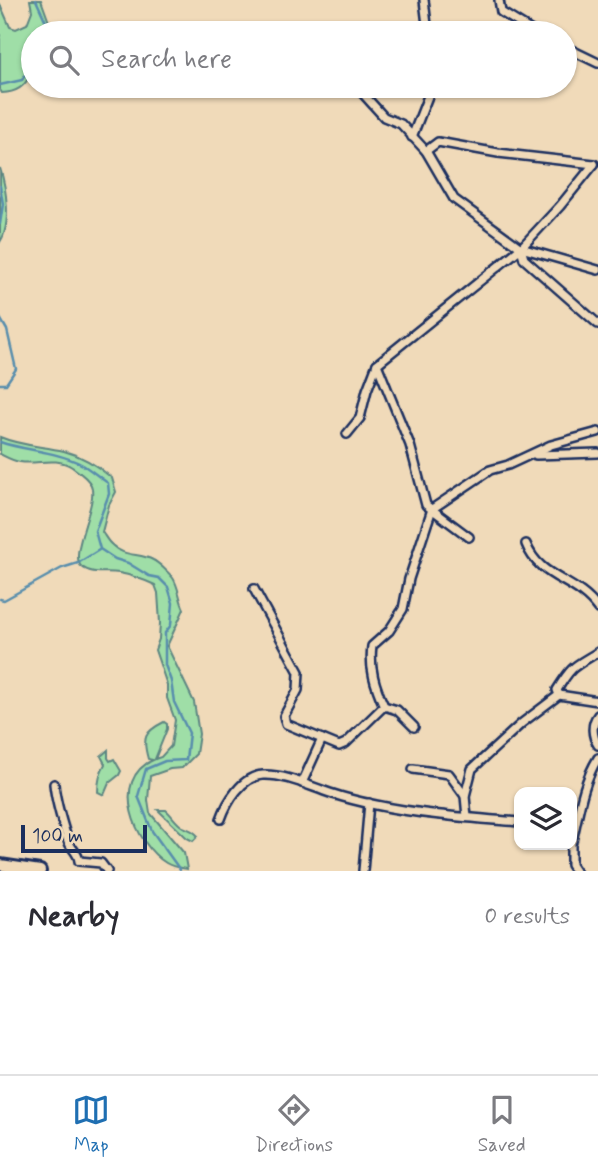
<!DOCTYPE html>
<style>
body{margin:0;font-family:Mynerve,sans-serif;background:#f2f2f3;color:#2b2b33}
.controls{position:absolute;right:21px;bottom:21px;display:grid;overflow:hidden;border-radius:14px;box-shadow:0 2px 5px #0004}
.controls button{width:63px;height:63px;display:grid;place-items:center;padding:0;border:0;border-bottom:2px solid #e1e1e2;background:#fff;color:#2b2b33;font:35px sans-serif}
.scale{position:absolute;left:21px;bottom:18px;width:126px;box-sizing:border-box;padding-left:7px;border:4px solid #1b2f5e;border-top:0;font-size:19px;line-height:24px;white-space:nowrap;color:#1b2f5e;-webkit-text-stroke:5px #f0dab9;paint-order:stroke}
.list{margin:0;padding:0;list-style:none}
h2{display:flex;justify-content:space-between;align-items:center;height:91px;margin:0;padding:0 28px;font-size:30px}
h2 small{font-size:23px;font-weight:400;color:#7c7c81}
.icon{flex:none;width:38px;height:38px;fill:none;stroke:currentColor;stroke-width:2;stroke-linecap:round;stroke-linejoin:round}
.map{position:relative;flex:none;width:598px;height:871px;overflow:hidden}
.search{position:absolute;background:#fff;box-shadow:0 2px 5px #0004;left:21px;right:21px;top:21px;height:77px;display:flex;align-items:center;gap:18px;box-sizing:border-box;padding:0 24px;border-radius:38px;color:#7c7c81;font-size:26px}
.sheet{height:203px;background:#fff}
nav{display:flex;justify-content:space-around;align-items:center;box-sizing:border-box;height:98px;border-top:2px solid #e1e1e2;background:#fff;font-size:19px;color:#7c7c81}
nav a{display:grid;justify-items:center;gap:4px}
nav .on{color:#1f6fb2}
.map>svg:first-child{display:block}
.green{fill:#9fdea7;stroke:#5d8682;stroke-width:2}
.lines{fill:none;stroke-linecap:round;stroke-linejoin:round}
.stream{stroke:#598ead;stroke-width:2.5}
.minor-casing{stroke:#1b2f5e;stroke-width:12}
.primary-casing{stroke:#1b2f5e;stroke-width:16}
.minor{stroke:#f0dab9;stroke-width:7}
.primary{stroke:#f0dab9;stroke-width:10}
</style>
<div class="map">
<svg width="598" height="871" viewBox="0 0 598 871">
<rect width="100%" height="100%" fill="#f0dab9"/>
<filter id="ink" filterUnits="userSpaceOnUse"><feTurbulence type="fractalNoise" baseFrequency=".0143" numOctaves="2"/><feDisplacementMap in="SourceGraphic" scale="14" xChannelSelector="R" yChannelSelector="G"/><feConvolveMatrix kernelMatrix="1 2 1 2 8 2 1 2 1" color-interpolation-filters="sRGB"/></filter>
<g filter="url(#ink)">
<g class="green">
<path d="M30,0h11l12,33h-20c0,25 4,59 -31,60l-2,-3v-86l10,23 6,2 11,-5 5,-13z"/>
<path d="M0,168c6,19 12,56 0,74z"/>
<path d="M0,437c21,9 42,9 64,14 19,5 34,15 48,27l4,14 -7,13 -7,27c3,4 6,10 10,13 11,12 28,8 41,15 6,3 16,13 20,18 6,9 6,21 11,31l-17,37 27,56 5,32 -3,20 -14,14 -12,1 -20,7 -2,24 2,13 34,40 3,16c-7,-1 -15,-2 -21,-6 -31,-19 -57,-83 -13,-103l-5,-1c-6,-21 -4,-27 16,-37l3,2v5l-12,30 6,-2 10,-11 4,-26 -8,-22v-13l-12,-35 4,-11 1,-16 -2,-30 -3,-8c-11,-5 -25,-10 -36,-12 -12,-2 -27,2 -37,-6 -15,-11 17,-64 9,-82 -3,-7 -12,-13 -19,-18 -17,-11 -34,-2 -52,-5 -7,-1 -14,-5 -20,-8z"/>
<path d="M108,750v8l2,3 4,-2 7,12 -2,4 -10,8 -5,12 -6,-3c0,-9 2,-20 7,-28l-4,-8z"/>
<path d="M158,810h8c6,5 10,13 17,17 7,3 10,3 15,9l-5,5 -6,-3z"/>
</g>
<g class="lines">
<g class="stream">
<polyline points="36,0 47,24 46,33"/>
<polyline points="0,85 22,80 33,62"/>
<polyline points="0,186 3,204 0,224"/>
<polyline points="0,318 7,330 16,369 6,384 0,384"/>
<path d="M0,442c26,9 56,9 81,22 9,5 18,13 27,19l1,11 -14,37 5,18 15,10 13,4 21,13 10,2 9,9 5,16 -2,22 -6,8v32l6,16 3,21 15,31 -3,27 -21,1 -19,8 -8,27 14,35 28,39"/>
<polyline points="0,599 4,600 62,568 78,563 99,550"/>
</g>
<defs>
<g id="minor">
<polyline points="424,0 428,33"/>
<polyline points="499,0 501,12 535,33"/>
<polyline points="270,32 272,33"/>
<polyline points="565,47 598,63"/>
<polyline points="356,86 384,117 401,124 426,151 454,199 521,248 598,270"/>
<polyline points="523,87 523,86"/>
<polyline points="412,137 432,86"/>
<polyline points="426,151 438,142 498,153 594,164"/>
<polyline points="521,248 524,259 598,324"/>
<polyline points="377,364 410,445 426,505 469,537"/>
<polyline points="347,434 360,418 367,390 377,364 521,248 560,206 594,164"/>
<polyline points="536,455 598,453"/>
<path d="M526,544c14,36 50,34 72,65"/>
<polyline points="254,589 299,672 298,690 284,716 286,724 339,746 346,743 384,706"/>
<path d="M559,695l-2,-5c16,-26 17,-23 41,-38"/>
<path d="M598,715c-7,9 -6,21 0,30"/>
<path d="M414,727l-17,-17 -13,-4c-9,-20 -15,-38 -12,-60l17,-15 14,-22 6,-30 23,-70 58,-39 18,-5 43,-20 47,-13"/>
<polyline points="413,769 449,774 465,796 467,817"/>
<polyline points="302,783 322,739"/>
<path d="M54,784c2,20 8,38 14,57 3,8 10,11 11,20l22,2 6,8"/>
<polyline points="465,796 472,769 522,723 559,695 598,701"/>
<path d="M221,819c6,-17 21,-43 42,-44 22,-1 46,11 67,18 15,5 31,9 46,12 47,10 95,13 143,17"/>
<path d="M572,841c7,-29 10,-57 26,-83"/>
<polyline points="571,845 571,865 575,871"/>
<polyline points="363,871 369,803"/>
</g>
<polyline id="primary" points="0,865 40,871"/>
</defs>
<use href="#minor" class="minor-casing"/>
<use href="#primary" class="primary-casing"/>
<use href="#minor" class="minor"/>
<use href="#primary" class="primary"/>
</g>
</g>
</svg>
<div class="controls">
<button><svg class="icon" aria-label="layers" viewBox="0 0 24 24"><path d="M12 4l9 5-9 5-9-5zM3 14l9 5 9-5"/></svg></button>
</div>
<div class="scale">100 m</div>
<div class="search"><svg class="icon" aria-label="search" viewBox="0 0 24 24"><circle cx="10" cy="10" r="6"/><path d="M15 15l6 6"/></svg>Search here</div>
</div>
<section class="sheet">
<h2>Nearby<small>0 results</small></h2>
<ul class="list">
</ul>
</section>
<nav>
<a class="on"><svg class="icon" aria-label="map" viewBox="0 0 24 24"><path d="M3 6l6-2 6 2 6-2v14l-6 2-6-2-6 2zM9 4v14M15 6v14"/></svg>Map</a>
<a><svg class="icon" aria-label="directions" viewBox="0 0 24 24"><path d="M12 3l9 9-9 9-9-9zM9 14v-3h6M13 9l2 2-2 2"/></svg>Directions</a>
<a><svg class="icon" aria-label="saved" viewBox="0 0 24 24"><path d="M7 4h10v16l-5-4-5 4z"/></svg>Saved</a>
</nav>
